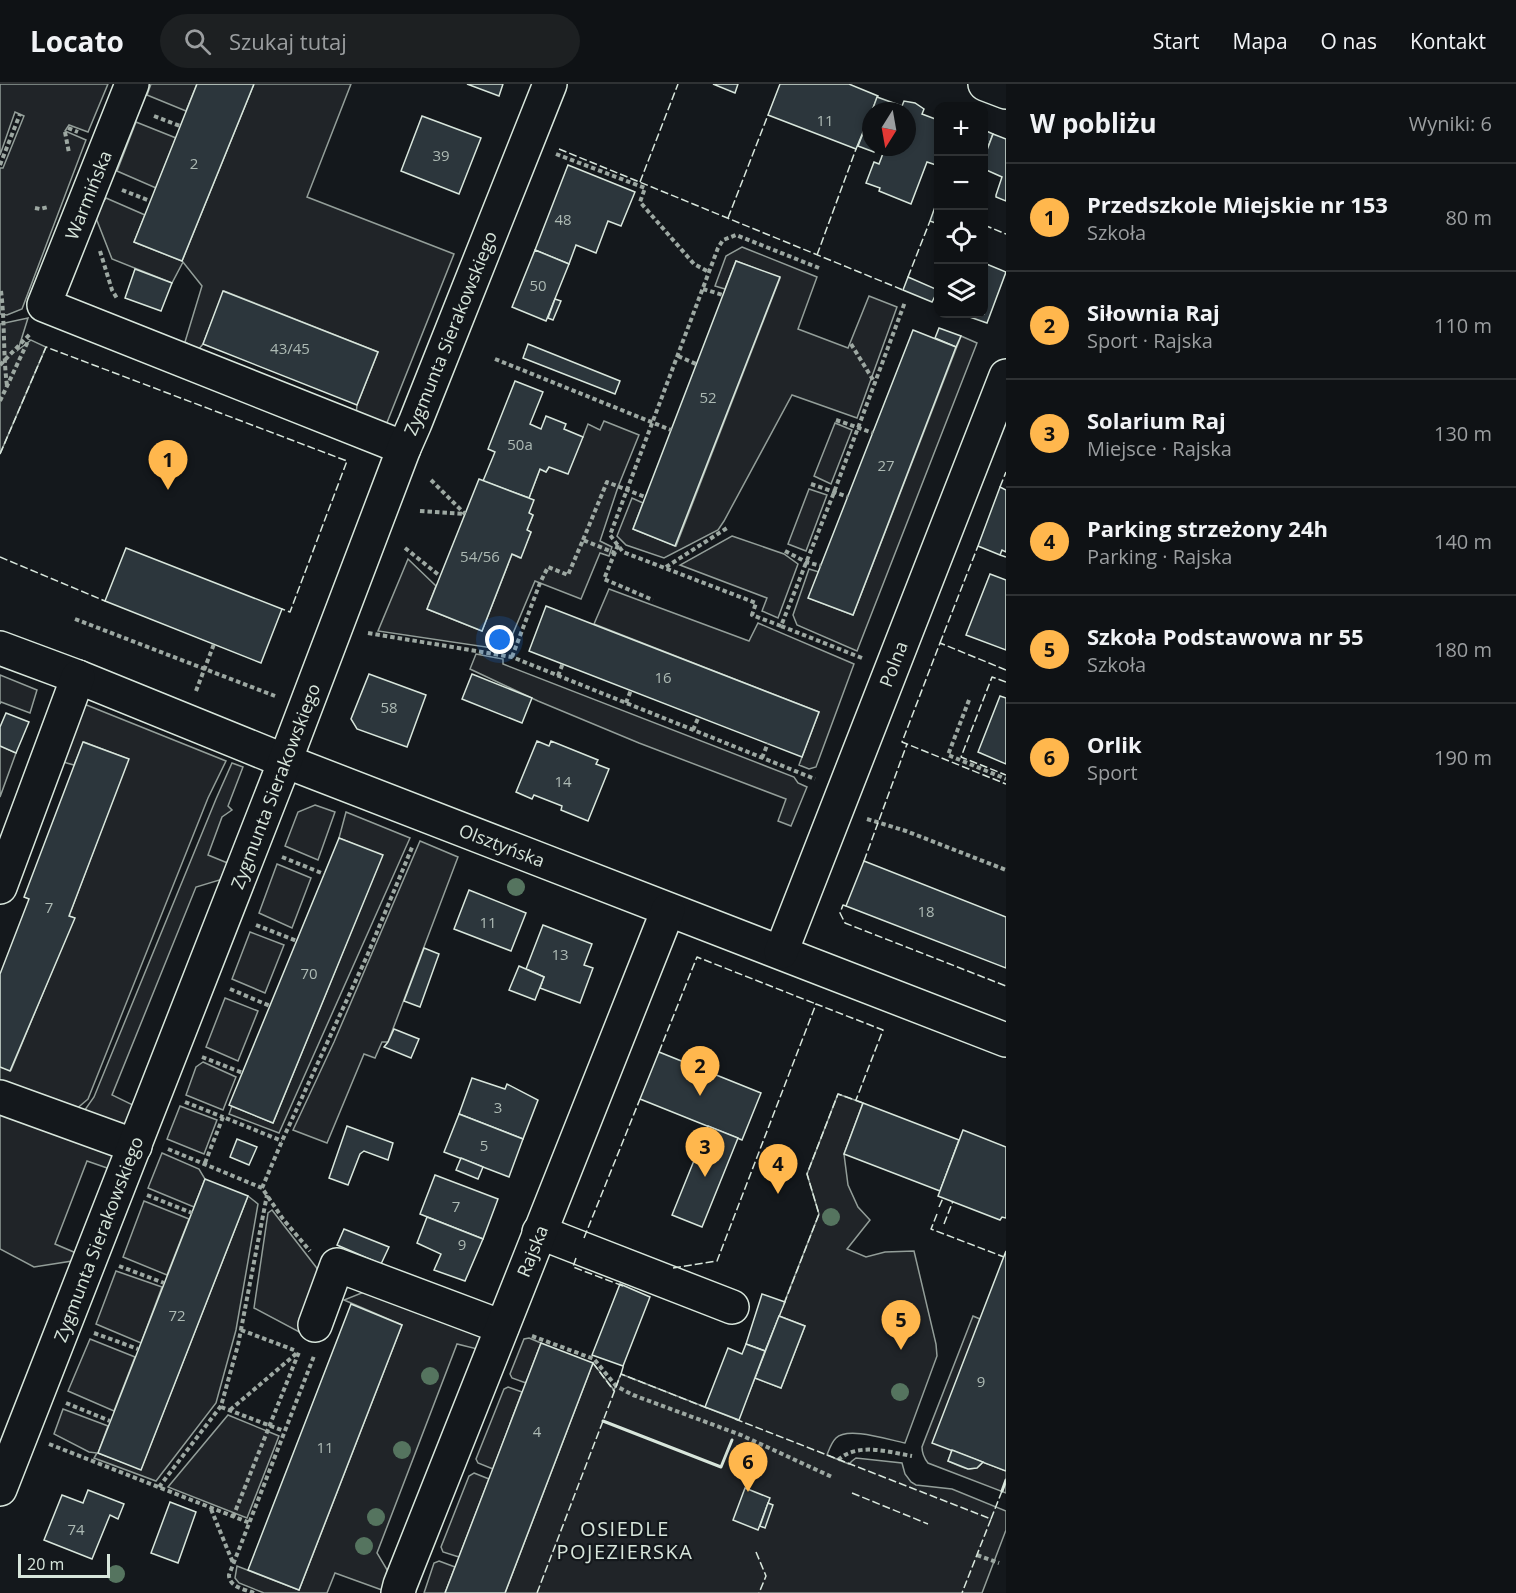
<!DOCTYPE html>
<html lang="pl">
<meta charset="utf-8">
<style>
body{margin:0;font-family:"Open Sans",sans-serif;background:#1d2022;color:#f1f3f6}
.controls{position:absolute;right:18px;top:18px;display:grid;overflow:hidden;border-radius:12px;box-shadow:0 3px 9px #0003}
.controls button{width:54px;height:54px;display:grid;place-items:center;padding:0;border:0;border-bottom:2px solid #2f3234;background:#0f1215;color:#f1f3f6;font:30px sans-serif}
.compass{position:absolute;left:862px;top:18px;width:54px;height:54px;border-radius:50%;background:#0f1215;box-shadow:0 3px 9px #0003;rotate:191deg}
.scale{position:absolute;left:18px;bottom:15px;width:92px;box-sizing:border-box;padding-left:6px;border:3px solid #d8e6dc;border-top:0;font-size:16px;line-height:21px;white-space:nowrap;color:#d8e6dc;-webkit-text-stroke:4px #14181c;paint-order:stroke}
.you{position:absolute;left:500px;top:556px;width:21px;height:21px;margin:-15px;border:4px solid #fff;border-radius:50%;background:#1a73e8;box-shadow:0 0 0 9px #1a73e833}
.badge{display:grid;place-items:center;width:39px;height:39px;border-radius:50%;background:#ffb74d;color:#111;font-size:20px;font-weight:700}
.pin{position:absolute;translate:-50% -50px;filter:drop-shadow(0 2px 3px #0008)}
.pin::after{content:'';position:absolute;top:32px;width:21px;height:18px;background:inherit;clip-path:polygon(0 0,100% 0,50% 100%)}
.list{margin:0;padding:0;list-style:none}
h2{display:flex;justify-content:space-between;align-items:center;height:78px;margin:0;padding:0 24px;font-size:26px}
h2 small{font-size:20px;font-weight:400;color:#9b9ea0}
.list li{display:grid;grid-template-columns:39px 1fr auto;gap:18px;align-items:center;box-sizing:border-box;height:108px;padding:0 24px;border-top:2px solid #2f3234}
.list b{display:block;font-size:22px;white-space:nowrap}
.list p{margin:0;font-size:20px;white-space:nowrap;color:#9b9ea0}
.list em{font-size:20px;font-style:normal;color:#9b9ea0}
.icon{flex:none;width:33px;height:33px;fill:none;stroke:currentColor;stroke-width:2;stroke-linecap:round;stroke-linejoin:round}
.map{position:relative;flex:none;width:1006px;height:1509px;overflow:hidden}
header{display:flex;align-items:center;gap:36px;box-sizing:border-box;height:84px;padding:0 30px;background:#0f1215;border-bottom:2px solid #2f3234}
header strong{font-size:28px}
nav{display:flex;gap:33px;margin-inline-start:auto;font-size:21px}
.search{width:420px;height:54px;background:#1d2022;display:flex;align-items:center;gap:15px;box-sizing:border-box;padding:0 21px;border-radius:33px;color:#9b9ea0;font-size:22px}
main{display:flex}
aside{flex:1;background:#0f1215}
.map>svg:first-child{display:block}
.green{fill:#202428;stroke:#939e99;stroke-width:1.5}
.building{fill:#2c363c;stroke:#d8e6dc;stroke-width:1.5}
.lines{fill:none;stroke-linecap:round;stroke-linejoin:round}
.minor-casing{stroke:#d8e6dc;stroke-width:36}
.path{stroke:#9da8a2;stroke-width:4;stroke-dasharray:4.5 3;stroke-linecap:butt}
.minor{stroke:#14181c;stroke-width:33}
.fence{stroke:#d8e6dc;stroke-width:1.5;stroke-dasharray:8 3;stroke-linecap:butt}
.wall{stroke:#d8e6dc;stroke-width:3}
.tree{fill:#55745f}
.labels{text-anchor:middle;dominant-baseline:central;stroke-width:4.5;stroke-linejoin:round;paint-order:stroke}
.number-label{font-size:15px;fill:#adbab4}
.street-label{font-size:18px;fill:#d8e6dc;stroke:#14181c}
.neighbourhood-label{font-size:20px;letter-spacing:1.5px;fill:#d8e6dc;stroke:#14181c}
</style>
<header>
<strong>Locato</strong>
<div class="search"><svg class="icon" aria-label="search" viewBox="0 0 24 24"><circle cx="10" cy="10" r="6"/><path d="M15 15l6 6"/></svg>Szukaj tutaj</div>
<nav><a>Start</a><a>Mapa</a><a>O nas</a><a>Kontakt</a></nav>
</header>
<main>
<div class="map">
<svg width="1006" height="1509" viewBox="0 0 1006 1509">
<rect width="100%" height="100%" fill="#14181c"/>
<g class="green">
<polygon points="0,0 108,0 88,48 69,41 65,47 86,56 22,225 7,231 0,230 0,84 3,84 24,32 15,28 0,71"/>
<polygon points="151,0 197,0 186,27 147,11"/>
<polygon points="254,0 351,0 307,113 454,170 386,341 356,331 357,321 378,268 224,207 203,260 198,266 185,258 202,202 183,178 172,199 112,175 96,134 101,121 106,114 145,131 134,158 182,177"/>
<polygon points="136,38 176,54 156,104 117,87"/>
<polygon points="742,163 817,193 798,245 848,264 869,212 897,223 857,334 792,311 724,437 718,446 664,474 626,461 617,452 632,414 643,419 633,445 676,462 780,194 736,177 725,205 715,202 726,172"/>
<polygon points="28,234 18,266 31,256 46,263 0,370 0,240"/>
<polygon points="961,252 977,259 857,567 797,541 793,531 809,485 819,488 809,514 853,531"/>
<polygon points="604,337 639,351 618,403 600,457 612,463 609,472 600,469 581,515 535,497 506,566 378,547 408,475 436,502 427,525 482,547 512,470 520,474 531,448 527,446 533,431 529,429 529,414 540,385 546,388 549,383 583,353 588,340 600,346"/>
<polygon points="835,339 852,346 831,400 814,392"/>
<polygon points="809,405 827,411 806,467 788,460"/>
<polygon points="732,452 784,470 798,480 778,534 762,527 767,514 680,481"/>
<polygon points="609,505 749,557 758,539 854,580 816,683 809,685 799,681 819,628 594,540"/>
<polygon points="476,570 503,575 503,580 794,693 798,699 807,703 791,742 778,737 786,715 639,659 538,617 470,585"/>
<polygon points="0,591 37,606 30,629 1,618 0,620"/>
<polygon points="84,620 226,677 208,714 88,1015 74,1027 0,999 0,983 11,986 74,834 69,832 128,675 84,658 74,681 63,678"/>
<polygon points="0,662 16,669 0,713"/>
<polygon points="232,679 243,683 228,722 232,726 222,733 208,771 230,780 223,795 196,803 112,1011 135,1022 126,1043 82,1030 94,1013 216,715"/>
<polygon points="315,721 335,728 318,776 285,762 298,728"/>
<polygon points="346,728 410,754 279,1049 229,1030 232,1022 273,1039 382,772 339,754"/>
<polygon points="420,757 458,773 388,958 382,958 375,974 364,970 327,1059 293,1046 334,958"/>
<polygon points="277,780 311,794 292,844 259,829"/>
<polygon points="250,848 284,861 265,909 232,895"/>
<polygon points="225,914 258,927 238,977 206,963"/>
<polygon points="203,978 236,993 223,1026 186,1011 196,983"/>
<path d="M838,1010l25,9 -19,51 4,31 10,22 12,13 -23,29 19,8 19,-5 29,-1 22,93 1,12 -32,87c-16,-3 -57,-17 -69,-5 -5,5 -7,12 -9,17l22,9 3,-3 4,-3 46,5 3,11 6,8 5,3 36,4 54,22v19l-24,63h-477l88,-230 21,27 7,-16 117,46 17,-42 26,10 24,-62 -26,-10 40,-102 -12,-40z"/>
<polygon points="180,1022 217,1036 204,1070 167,1055"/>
<polygon points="0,1023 113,1070 113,1077 110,1085 87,1077 55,1160 76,1169 72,1177 34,1183 0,1165"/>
<polygon points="162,1069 199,1085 205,1095 194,1123 148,1104"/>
<polygon points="248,1112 258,1120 236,1246 216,1319 156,1397 94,1374 97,1369 89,1368 54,1350 63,1325 108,1342 98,1369 141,1385"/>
<polygon points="144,1117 189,1135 167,1191 123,1173"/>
<polygon points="272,1126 316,1183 324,1198 303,1250 254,1224 268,1129"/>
<polygon points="116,1187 162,1203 141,1259 96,1240"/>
<polygon points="364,1208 484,1253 477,1265 457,1260 377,1469 389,1489 382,1506 335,1489 327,1509 264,1509 239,1499 235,1494 237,1482 299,1506 402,1241 344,1216"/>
<path d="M973,1232l7,3 -28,131 -4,11c13,5 24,14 35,1l23,9v22l-78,-30c-4,-5 -6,-9 -6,-16z"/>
<polygon points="529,1254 541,1259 526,1299 512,1294 510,1290 524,1255"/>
<polygon points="90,1255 135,1273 114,1327 68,1307"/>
<polygon points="508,1303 522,1308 493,1385 478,1379 476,1375 504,1305"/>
<polygon points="228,1331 279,1352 247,1434 168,1403"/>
<polygon points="474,1389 489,1395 459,1473 443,1468 441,1463 469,1392"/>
<polygon points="439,1477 455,1483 445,1509 424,1509 434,1479"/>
</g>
<g class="building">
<polygon points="197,0 254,0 182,177 134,158"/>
<polygon points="467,0 503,0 499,12"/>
<polygon points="713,0 738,0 735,9"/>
<polygon points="780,0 849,0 878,12 856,65 768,31"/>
<polygon points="877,13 902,22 904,17 915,19 924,25 922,30 938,36 938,74 936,81 927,78 911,120 879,107 880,104 866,99 874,78 879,80 885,64 883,63 907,63 907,27 872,27"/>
<polygon points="871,29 871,63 876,63 874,68 858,62"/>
<polygon points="422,32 481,54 459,110 401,87"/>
<polygon points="984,46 993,50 984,74"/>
<polygon points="993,50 1006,55 1006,117 996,113 996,111 1002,93 984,85 984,74"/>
<polygon points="568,81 635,108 621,142 608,137 596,169 576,161 569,180 535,166"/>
<polygon points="935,123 938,124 938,140 930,137"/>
<polygon points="535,166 569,180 546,237 512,223"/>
<polygon points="736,177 780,193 675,462 633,445"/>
<polygon points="984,179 1006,188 987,239 961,230 984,230"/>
<polygon points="135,185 172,199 161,227 125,214"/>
<polygon points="908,193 938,206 932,218 903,206"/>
<polygon points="223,207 378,268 357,321 203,260"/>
<polygon points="555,215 561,217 553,236 548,234"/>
<polygon points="939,244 961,252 956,263 935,254"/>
<polygon points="913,246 956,263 853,531 808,514"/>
<polygon points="528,260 620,297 615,310 523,274"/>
<polygon points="515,297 543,308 530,340 541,345 546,332 566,340 564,345 583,353 568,390 549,383 546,388 540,385 529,414 483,397 495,368 488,365"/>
<polygon points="479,395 534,416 529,429 533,431 527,446 531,448 521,474 512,470 482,547 427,525"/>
<polygon points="1000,403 1006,406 1006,468 1002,466 1000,471 978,462"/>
<polygon points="126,464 282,525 261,579 105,517"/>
<polygon points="990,490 1006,496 1006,566 966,551"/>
<polygon points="546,522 819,628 802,673 529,567"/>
<polygon points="369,590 426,611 407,663 357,645 351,635"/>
<polygon points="472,590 532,614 522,639 462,615"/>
<polygon points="1000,612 1006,614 1006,680 978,668"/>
<polygon points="6,629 29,638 16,669 0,662 0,643"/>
<polygon points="537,657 549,662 551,657 598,676 596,680 609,685 588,737 561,726 562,722 534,711 532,715 516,708"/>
<polygon points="83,658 129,675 69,832 75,834 10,987 0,983 0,890 29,815 24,813"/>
<polygon points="339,754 383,771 273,1039 229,1021"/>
<polygon points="864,777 1006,833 1006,884 846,822"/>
<polygon points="469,806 526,829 511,867 454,845"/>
<polygon points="543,841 592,860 584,881 593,884 580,919 540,904 544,893 526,885"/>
<polygon points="424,864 439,870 420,923 404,917"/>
<polygon points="519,882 544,893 535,916 509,906"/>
<polygon points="394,945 419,955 411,974 384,963 388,958"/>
<polygon points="659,968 761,1009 742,1056 640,1015"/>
<polygon points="472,994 505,1005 507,1000 538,1016 523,1055 459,1030"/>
<polygon points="863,1019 959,1056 940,1107 844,1070"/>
<polygon points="459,1030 523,1055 509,1093 444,1068"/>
<polygon points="347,1042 393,1059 388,1076 364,1067 360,1070 348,1101 329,1094"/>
<polygon points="708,1042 738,1054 702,1143 672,1131"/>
<polygon points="963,1046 1006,1063 1006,1134 1002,1133 1000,1136 938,1112"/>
<polygon points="237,1055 257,1063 249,1081 230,1073"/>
<polygon points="461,1074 483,1083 478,1095 456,1086"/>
<polygon points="435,1091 498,1115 483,1155 420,1130"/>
<polygon points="205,1095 248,1112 141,1386 98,1369"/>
<polygon points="427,1133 483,1155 465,1197 434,1186 441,1170 417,1159"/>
<polygon points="344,1145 389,1163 381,1180 337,1161"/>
<polygon points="1006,1167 1006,1387 932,1359"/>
<polygon points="620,1200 650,1213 623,1282 592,1271"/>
<polygon points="762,1210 785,1218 765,1267 746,1260"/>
<polygon points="351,1220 402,1241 299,1506 248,1486"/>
<polygon points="779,1232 805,1242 781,1304 755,1294"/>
<polygon points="541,1259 593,1279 505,1509 445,1509"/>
<polygon points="746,1260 765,1267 739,1336 705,1323 728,1264 742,1270"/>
<polygon points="952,1366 983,1378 977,1384 968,1385 948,1377"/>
<polygon points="745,1404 770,1414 758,1446 733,1436"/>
<polygon points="88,1406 124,1420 118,1435 110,1431 92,1475 44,1456 62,1411 83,1419"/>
<polygon points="170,1418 196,1428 178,1479 151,1469"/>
<polygon points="768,1419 773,1421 765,1444 760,1442"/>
</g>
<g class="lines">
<defs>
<g id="minor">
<polyline points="132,0 44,221 404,364"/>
<polyline points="985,0 1006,8"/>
<polyline points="0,564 78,593 285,677 1006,956"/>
<polyline points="0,803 78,593"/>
<polyline points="781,868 1006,292"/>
<polyline points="0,1013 135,1062"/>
<polyline points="539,1148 732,1223"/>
<polyline points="315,1241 337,1181 502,1243"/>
<polyline points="0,1405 285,677 404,364 415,339 550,0"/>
<polyline points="398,1509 400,1501 668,826"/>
</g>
</defs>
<use href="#minor" class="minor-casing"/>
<g class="path">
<polyline points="154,32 180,42"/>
<polyline points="68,44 78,48"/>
<polyline points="65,48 69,69"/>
<polyline points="556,70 645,104 640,118 694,180 709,188"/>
<polyline points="0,81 20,30"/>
<polyline points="122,106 150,117"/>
<polyline points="35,124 40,125 48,123"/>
<polyline points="100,167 112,206 118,216"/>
<polyline points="703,205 723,211"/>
<path d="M1,207c4,32 2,64 6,95"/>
<polyline points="851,260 875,299"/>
<polyline points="678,272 696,280"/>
<polyline points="495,275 671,346"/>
<polyline points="0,281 31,249"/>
<polyline points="0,317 29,255"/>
<polyline points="836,336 873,349"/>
<polyline points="431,396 465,430"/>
<polyline points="811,400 848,413"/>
<polyline points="420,427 464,430"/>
<polyline points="583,456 607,398 645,413"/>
<polyline points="618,461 604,495 653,516"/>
<polyline points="405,464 440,492"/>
<polyline points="785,467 806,478 821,482"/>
<polyline points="666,483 727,444"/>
<polyline points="75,535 275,612"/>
<polyline points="781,542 752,531 756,519 623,468 610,451 718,164 723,156 736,151 819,184"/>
<polyline points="368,549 512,573 815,695"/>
<polyline points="512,573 540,499 548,483 568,491 583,456 615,469"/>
<polyline points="862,574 781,542 833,411 905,218"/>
<polyline points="558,592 563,579"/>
<polyline points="196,607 214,560"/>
<polyline points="969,616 948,671 1006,695"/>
<polyline points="626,619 631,606"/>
<polyline points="693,646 699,632"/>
<polyline points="762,674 768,659"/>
<polyline points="867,735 906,747 1006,786"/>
<polyline points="282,773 324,790"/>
<polyline points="256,841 297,857"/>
<polyline points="230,905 270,922"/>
<polyline points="202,973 243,989"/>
<polyline points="185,1018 223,1033"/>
<polyline points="168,1065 262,1104 283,1135 310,1167"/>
<polyline points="205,1079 223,1033 282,1057"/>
<polyline points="262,1104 282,1057 367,872 413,761"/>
<polyline points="147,1111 192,1129"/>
<polyline points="119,1182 164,1199"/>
<polyline points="241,1246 294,1266"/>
<polyline points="94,1249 138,1265"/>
<polyline points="532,1252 594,1275 616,1302 633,1311 741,1351 832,1393"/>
<polyline points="66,1319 110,1337"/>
<polyline points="221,1323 284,1347"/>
<polyline points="230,1326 297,1269"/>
<polyline points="49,1360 250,1439"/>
<path d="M838,1376c20,-18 50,-8 74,-4"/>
<polyline points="159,1403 221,1322 238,1261 267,1111"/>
<polyline points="211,1425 233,1479"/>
<polyline points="233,1433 299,1268 301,1269"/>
<polyline points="977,1471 999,1479"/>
<path d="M254,1509c-10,-4 -25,-6 -25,-18l85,-219"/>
</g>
<use href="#minor" class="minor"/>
<g class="fence">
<polyline points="559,65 903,206"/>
<polyline points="640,98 678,0"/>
<polyline points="935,123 938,113"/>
<polyline points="728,134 768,31"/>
<polyline points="984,141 1006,150"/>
<polyline points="817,171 856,65"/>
<polyline points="908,193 930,137"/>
<polyline points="0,370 46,263 347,377 290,528 282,525"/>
<polyline points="1000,403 1006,388"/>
<polyline points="1000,471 1006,473"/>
<polyline points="0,473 105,517"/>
<polyline points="940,559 978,462"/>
<polyline points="1006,586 940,559 902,658 1006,700"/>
<polyline points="1006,598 992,593 961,673 1006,691"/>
<polyline points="864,777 907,660"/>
<polyline points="846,822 843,821 840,829 845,839 1006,902"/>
<polyline points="659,968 697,873 816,920"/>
<polyline points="939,1123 943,1114"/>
<polyline points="937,1130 931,1145 1004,1173"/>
<polyline points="944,1140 953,1117"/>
<polyline points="584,1154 640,1015"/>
<polyline points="576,1174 573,1183 623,1202"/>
<polyline points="673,1184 717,1177 816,920 883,946 856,1016"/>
<polyline points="784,1220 819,1130 807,1090 838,1010 863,1019"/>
<polyline points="593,1279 614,1307"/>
<polyline points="621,1290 624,1280"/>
<polyline points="735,1335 991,1435 962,1509"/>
<polyline points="852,1409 928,1440"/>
<polyline points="991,1435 1002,1407"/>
<polyline points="756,1468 766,1492 759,1509"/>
<polyline points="537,1509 621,1290 707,1324"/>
</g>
<g class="wall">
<polyline points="603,1337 721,1383 732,1356"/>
<polyline points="1002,1407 1006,1396"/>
</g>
</g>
<g class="tree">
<circle cx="516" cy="803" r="9"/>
<circle cx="831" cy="1133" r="9"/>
<circle cx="430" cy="1292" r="9"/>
<circle cx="900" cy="1308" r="9"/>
<circle cx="402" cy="1366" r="9"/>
<circle cx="376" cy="1433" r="9"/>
<circle cx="364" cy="1462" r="9"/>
<circle cx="116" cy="1490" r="9"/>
</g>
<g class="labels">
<g class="number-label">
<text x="825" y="36">11</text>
<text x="441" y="71">39</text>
<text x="194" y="79">2</text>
<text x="563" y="135">48</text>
<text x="538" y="201">50</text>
<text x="290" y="264">43/45</text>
<text x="708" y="313">52</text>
<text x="520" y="360">50a</text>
<text x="886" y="381">27</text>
<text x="480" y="472">54/56</text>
<text x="663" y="593">16</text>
<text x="389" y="623">58</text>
<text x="563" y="697">14</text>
<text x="49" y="823">7</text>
<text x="926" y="827">18</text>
<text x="488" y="838">11</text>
<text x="560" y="870">13</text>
<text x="309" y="889">70</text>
<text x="498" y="1023">3</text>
<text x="484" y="1061">5</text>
<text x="456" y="1122">7</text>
<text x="462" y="1160">9</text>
<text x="177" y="1231">72</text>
<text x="981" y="1297">9</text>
<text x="537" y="1347">4</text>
<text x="325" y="1363">11</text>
<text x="76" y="1445">74</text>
</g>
<g class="street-label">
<text transform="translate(88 111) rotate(-68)">Warmińska</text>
<text transform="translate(450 249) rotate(-68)">Zygmunta Sierakowskiego</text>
<text transform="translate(893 580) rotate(-69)">Polna</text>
<text transform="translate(275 702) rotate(-69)">Zygmunta Sierakowskiego</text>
<text transform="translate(502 761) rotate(21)">Olsztyńska</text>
<text transform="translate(98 1155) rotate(-69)">Zygmunta Sierakowskiego</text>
<text transform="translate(532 1167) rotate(-68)">Rajska</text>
</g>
<g class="neighbourhood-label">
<text x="625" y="1444">OSIEDLE<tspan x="625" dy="23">POJEZIERSKA</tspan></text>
</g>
</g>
</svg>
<div class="controls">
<button>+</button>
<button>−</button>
<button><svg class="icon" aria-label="locate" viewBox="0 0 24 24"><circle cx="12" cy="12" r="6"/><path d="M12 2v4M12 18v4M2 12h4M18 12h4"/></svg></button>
<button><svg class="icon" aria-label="layers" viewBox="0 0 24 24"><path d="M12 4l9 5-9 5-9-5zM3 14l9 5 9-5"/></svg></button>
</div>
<svg class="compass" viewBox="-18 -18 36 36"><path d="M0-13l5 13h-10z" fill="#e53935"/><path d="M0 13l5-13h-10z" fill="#9b9ea0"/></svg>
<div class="scale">20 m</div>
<div class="you"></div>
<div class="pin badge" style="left:168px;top:406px">1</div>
<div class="pin badge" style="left:700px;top:1012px">2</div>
<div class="pin badge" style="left:705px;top:1093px">3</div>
<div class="pin badge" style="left:778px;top:1110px">4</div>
<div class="pin badge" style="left:901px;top:1266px">5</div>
<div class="pin badge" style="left:748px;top:1408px">6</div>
</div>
<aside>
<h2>W pobliżu<small>Wyniki: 6</small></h2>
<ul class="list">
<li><span class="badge">1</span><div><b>Przedszkole Miejskie nr 153</b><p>Szkoła</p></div><em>80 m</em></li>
<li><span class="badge">2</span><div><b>Siłownia Raj</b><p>Sport · Rajska</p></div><em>110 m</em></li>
<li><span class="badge">3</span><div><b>Solarium Raj</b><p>Miejsce · Rajska</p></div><em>130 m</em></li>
<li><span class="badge">4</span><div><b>Parking strzeżony 24h</b><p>Parking · Rajska</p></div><em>140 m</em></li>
<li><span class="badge">5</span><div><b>Szkoła Podstawowa nr 55</b><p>Szkoła</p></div><em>180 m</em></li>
<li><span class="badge">6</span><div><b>Orlik</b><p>Sport</p></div><em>190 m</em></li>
</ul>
</aside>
</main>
